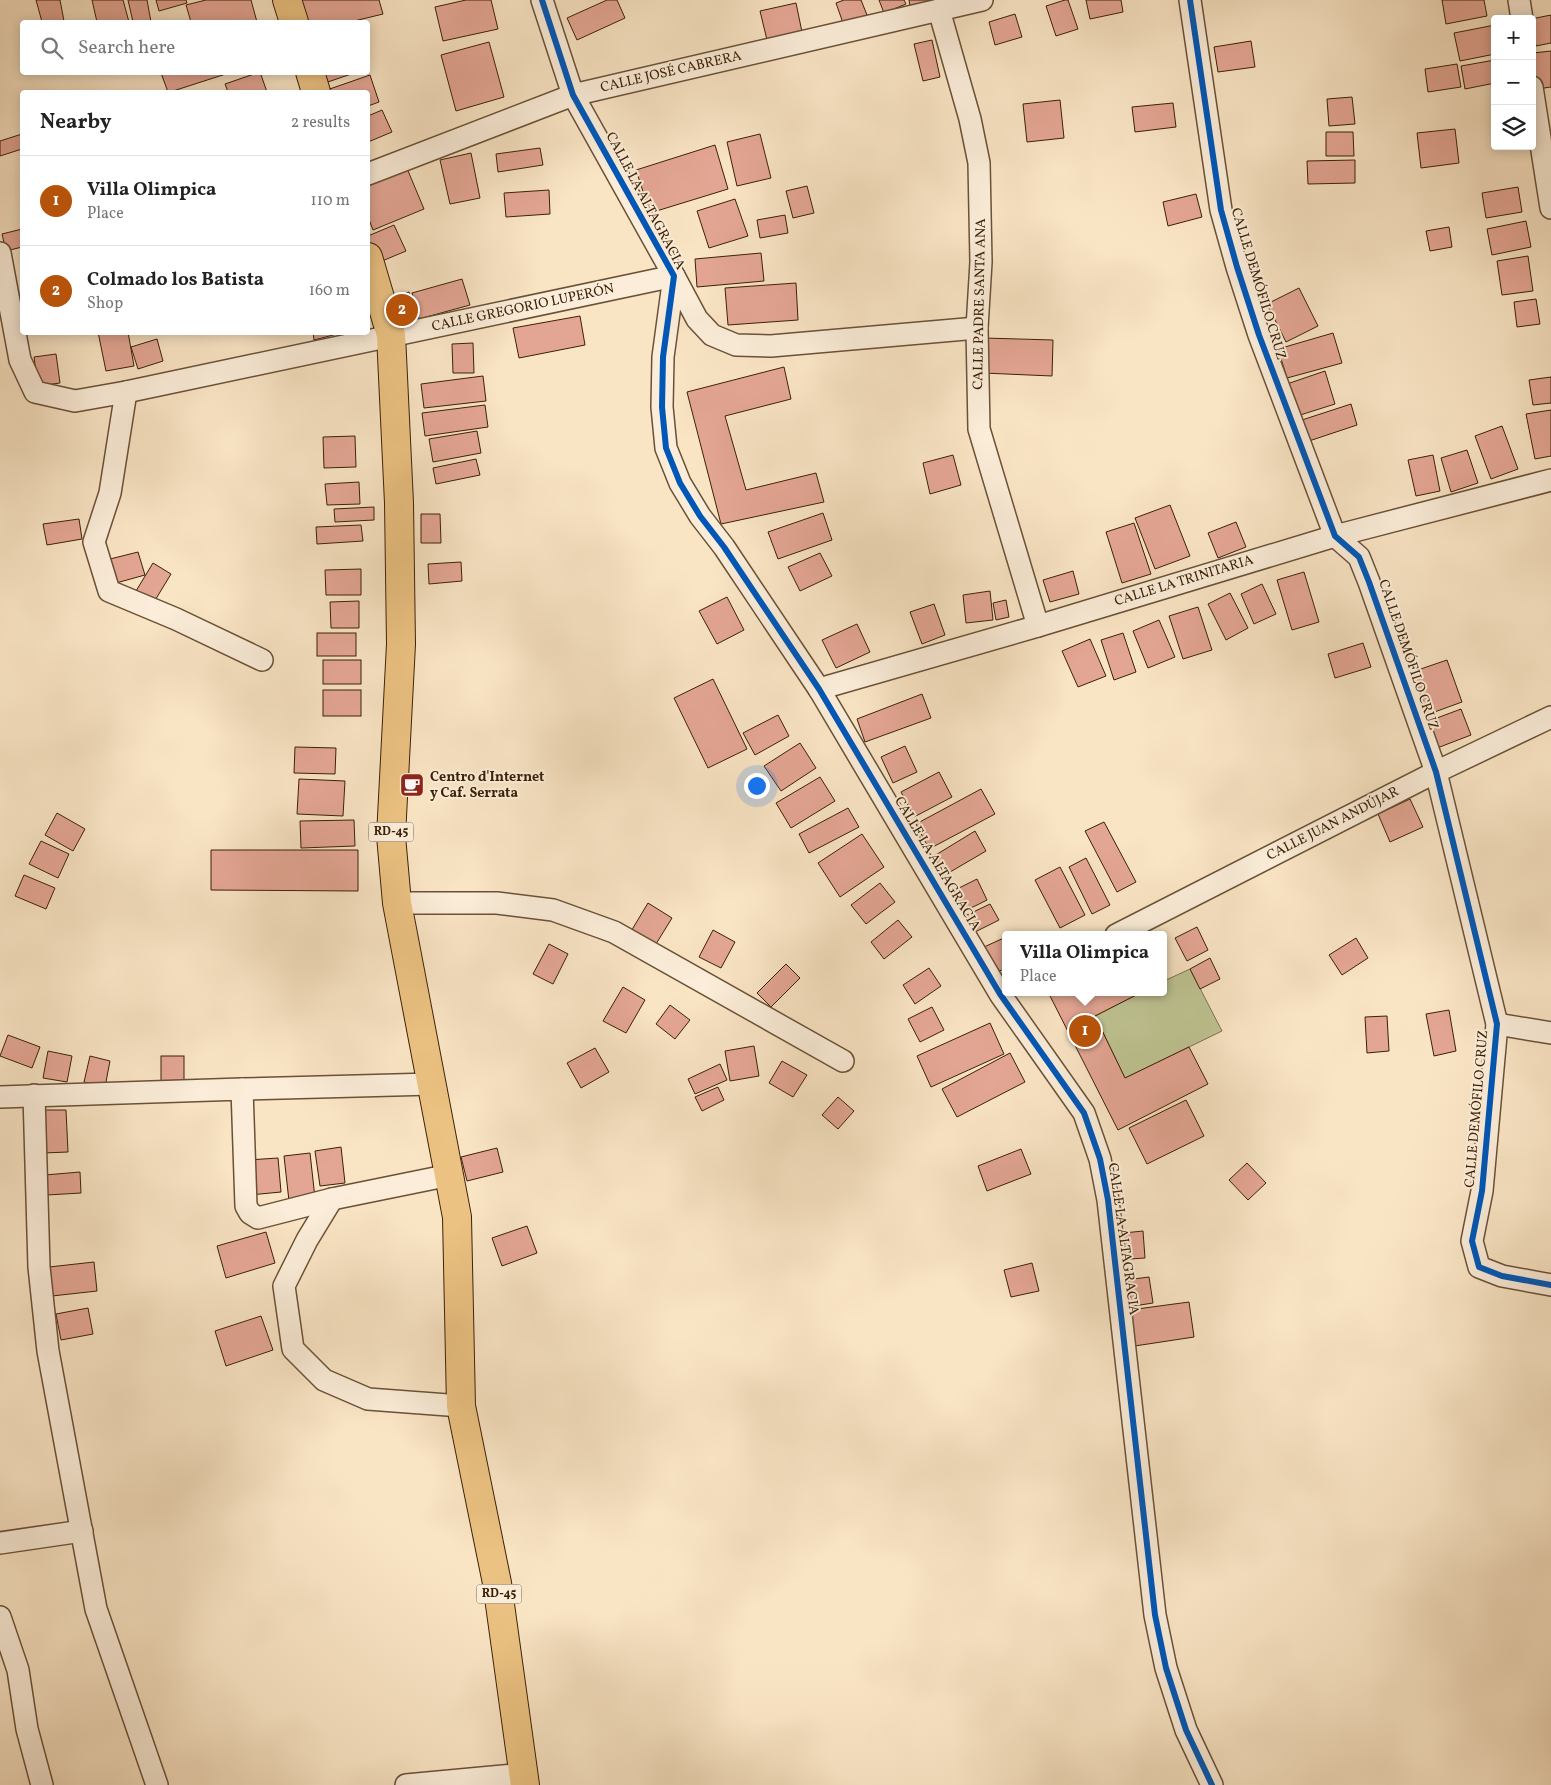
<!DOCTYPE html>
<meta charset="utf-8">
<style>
body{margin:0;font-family:Vollkorn,serif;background:#f2f2f2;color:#222}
.controls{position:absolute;right:15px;top:15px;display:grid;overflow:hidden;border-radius:5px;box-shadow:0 2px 12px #0003}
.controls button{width:45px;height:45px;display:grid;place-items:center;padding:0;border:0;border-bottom:1px solid #e0e0e0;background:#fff;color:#222;font:25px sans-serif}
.you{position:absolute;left:756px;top:785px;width:18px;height:18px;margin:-12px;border:4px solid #fff;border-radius:50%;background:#1a73e8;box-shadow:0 0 0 8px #1a73e833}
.badge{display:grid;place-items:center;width:32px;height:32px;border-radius:50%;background:#b45309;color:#fff;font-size:16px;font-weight:700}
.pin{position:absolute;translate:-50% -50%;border:2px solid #fff;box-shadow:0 1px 5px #0006}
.popup{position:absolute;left:1002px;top:931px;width:165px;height:65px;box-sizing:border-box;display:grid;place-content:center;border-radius:5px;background:#fff;filter:drop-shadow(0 1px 4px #0005);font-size:16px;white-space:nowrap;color:#767676}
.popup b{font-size:19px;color:#222}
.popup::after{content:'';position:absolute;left:50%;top:100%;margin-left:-10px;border:10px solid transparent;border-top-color:#fff}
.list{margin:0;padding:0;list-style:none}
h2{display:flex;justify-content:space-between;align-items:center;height:65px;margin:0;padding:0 20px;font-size:21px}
h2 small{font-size:16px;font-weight:400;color:#767676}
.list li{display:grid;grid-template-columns:32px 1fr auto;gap:15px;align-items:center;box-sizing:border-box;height:90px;padding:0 20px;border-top:1px solid #e0e0e0}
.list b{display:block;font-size:19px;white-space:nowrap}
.list p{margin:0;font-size:16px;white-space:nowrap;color:#767676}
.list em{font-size:16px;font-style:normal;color:#767676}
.icon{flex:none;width:28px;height:28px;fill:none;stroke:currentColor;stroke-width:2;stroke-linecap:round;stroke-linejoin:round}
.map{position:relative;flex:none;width:1551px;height:1785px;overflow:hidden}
.search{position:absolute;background:#fff;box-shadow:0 2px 12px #0003;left:20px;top:20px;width:350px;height:55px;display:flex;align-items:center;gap:12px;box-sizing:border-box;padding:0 18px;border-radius:5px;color:#767676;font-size:19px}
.panel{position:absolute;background:#fff;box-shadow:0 2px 12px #0003;left:20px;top:90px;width:350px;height:245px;border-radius:5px}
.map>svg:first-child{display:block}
.green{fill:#bfc493;stroke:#7d724c}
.building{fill:#e4a694;stroke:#3b2006}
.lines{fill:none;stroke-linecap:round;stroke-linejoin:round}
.street-casing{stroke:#6a5136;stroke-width:24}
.primary-casing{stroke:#3b2006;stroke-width:30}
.street{stroke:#fbedd9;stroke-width:21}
.primary{stroke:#ecc282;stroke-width:28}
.cycleway-casing{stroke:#fbedd9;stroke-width:9}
.cycleway{stroke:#0057b8;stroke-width:6}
.labels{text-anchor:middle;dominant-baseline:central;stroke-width:4;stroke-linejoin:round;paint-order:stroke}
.shield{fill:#fbedd9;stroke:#755e45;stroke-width:1}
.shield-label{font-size:12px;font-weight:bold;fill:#3b2006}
.street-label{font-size:14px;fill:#3b2006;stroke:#fbedd9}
.poi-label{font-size:14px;font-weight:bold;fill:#3b2006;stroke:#fbedd9;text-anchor:start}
</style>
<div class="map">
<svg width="1551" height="1785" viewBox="0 0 1551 1785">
<rect width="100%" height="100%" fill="#f9e4c4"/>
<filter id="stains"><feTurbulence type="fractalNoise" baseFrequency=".004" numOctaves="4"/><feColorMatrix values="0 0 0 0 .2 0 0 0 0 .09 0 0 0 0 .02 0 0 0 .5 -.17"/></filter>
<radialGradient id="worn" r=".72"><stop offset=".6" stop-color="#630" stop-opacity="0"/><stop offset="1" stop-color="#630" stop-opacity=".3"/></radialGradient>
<polygon class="green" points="1190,969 1222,1031 1125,1078 1095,1016 1142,992 1164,992 1164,981"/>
<g class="building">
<polygon points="36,0 60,0 64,21 42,22"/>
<polygon points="92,0 123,0 129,22 97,22"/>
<polygon points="128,0 147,0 151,22 133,22"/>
<polygon points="156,0 186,0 187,3 159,11"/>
<polygon points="206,0 251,0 257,22 191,22 186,5"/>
<polygon points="297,0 379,0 383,14 350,22 302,22"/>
<polygon points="466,0 491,0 498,29 443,41 435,7"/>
<polygon points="607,0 617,0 625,18 577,40 567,18"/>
<polygon points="844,0 861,0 867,15 843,23 836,3"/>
<polygon points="879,0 904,0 906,4 884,13"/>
<polygon points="909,0 933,0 910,6"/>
<polygon points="1065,0 1068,0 1078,29 1056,36 1046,6"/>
<polygon points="1086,0 1121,0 1123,12 1090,19"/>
<polygon points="1442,0 1484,0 1487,16 1446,24"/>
<polygon points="796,3 802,32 767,40 760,11"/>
<polygon points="1015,14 1022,37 995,45 989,22"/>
<polygon points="1551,15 1551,43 1536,46 1531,19"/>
<polygon points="1495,25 1495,54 1460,61 1454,33"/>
<polygon points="932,40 940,77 923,81 914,44"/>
<polygon points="1251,41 1255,67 1218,72 1214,47"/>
<polygon points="489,42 504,97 456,111 441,55"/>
<polygon points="1551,51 1551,87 1537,89 1533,53"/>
<polygon points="1495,60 1495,83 1465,89 1461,66"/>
<polygon points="1457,64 1461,87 1428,92 1425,69"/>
<polygon points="164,72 232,72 170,92 168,92 161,73"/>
<polygon points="260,72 267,92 228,92 225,84"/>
<polygon points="318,72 357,72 322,84"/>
<polygon points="370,75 379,102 368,106 368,92 321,92"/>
<polygon points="1352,97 1355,124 1329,126 1327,99"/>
<polygon points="1060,100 1064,138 1027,142 1023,104"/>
<polygon points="1173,103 1176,127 1135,132 1132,107"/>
<polygon points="382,110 392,132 368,142 368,116"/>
<polygon points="1455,129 1459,163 1421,168 1417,133"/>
<polygon points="1326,132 1353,132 1354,156 1326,156"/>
<polygon points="22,134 22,149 0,156 0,141"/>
<polygon points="760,134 771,178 737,186 727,142"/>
<polygon points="715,145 728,189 650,213 636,170"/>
<polygon points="540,148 543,165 498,172 496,154"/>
<polygon points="471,153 480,198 450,204 440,160"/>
<polygon points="1355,160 1355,183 1308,184 1307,161"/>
<polygon points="406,166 424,209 373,230 368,217 368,182"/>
<polygon points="807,186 814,213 793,218 786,191"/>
<polygon points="1518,187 1522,212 1486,218 1482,193"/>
<polygon points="549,190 550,214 506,217 504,193"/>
<polygon points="1196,194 1202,217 1168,226 1163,202"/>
<polygon points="735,199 748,236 709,248 697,211"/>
<polygon points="785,215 788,233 760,238 757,220"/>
<polygon points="1526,221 1531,247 1492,255 1487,229"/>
<polygon points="394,225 406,251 375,264 368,247 368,236"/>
<polygon points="1449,227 1452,247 1430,251 1426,231"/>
<polygon points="22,229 22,247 6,251 2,234"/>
<polygon points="761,253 764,281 697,287 695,259"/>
<polygon points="1528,256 1533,291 1502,295 1497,261"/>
<polygon points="462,279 470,305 419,319 412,293"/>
<polygon points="796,283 798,320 728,325 725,288"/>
<polygon points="1299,288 1318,326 1286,342 1267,304"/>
<polygon points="409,292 418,321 394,328 385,300"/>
<polygon points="1536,299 1540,324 1517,327 1514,302"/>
<polygon points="580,316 585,345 519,358 513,328"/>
<polygon points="98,332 128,332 134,366 106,371"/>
<polygon points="313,332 340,332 341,333 314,340"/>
<polygon points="1333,333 1342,363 1287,378 1278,349"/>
<polygon points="984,338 1053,340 1052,376 983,373"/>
<polygon points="157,339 163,361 138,369 131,347"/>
<polygon points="473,343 474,373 453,373 452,344"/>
<polygon points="56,354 60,383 38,386 34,357"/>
<polygon points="784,367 791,399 725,416 746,490 816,473 824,502 721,524 687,392"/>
<polygon points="1325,371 1335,404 1297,416 1287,384"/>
<polygon points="483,376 486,401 424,408 421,384"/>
<polygon points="1551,377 1551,403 1533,405 1529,380"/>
<polygon points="1351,404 1357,425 1309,441 1302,420"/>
<polygon points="485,405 488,427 425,436 422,413"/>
<polygon points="1551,410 1551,456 1535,459 1526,414"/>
<polygon points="1502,426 1518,469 1491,479 1475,436"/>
<polygon points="477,431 481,453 433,462 429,439"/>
<polygon points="355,436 356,467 324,468 323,437"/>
<polygon points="1467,450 1478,483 1451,492 1441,458"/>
<polygon points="953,455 961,485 930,494 923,463"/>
<polygon points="1433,455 1440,491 1416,496 1408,460"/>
<polygon points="476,459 480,475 436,484 433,468"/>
<polygon points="359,482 360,504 327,505 325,484"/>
<polygon points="1170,505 1190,556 1155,569 1135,518"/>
<polygon points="374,507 374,520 335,522 334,509"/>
<polygon points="823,513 832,540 778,559 768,532"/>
<polygon points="421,514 440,514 441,543 421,543"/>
<polygon points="79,519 82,539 47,545 43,524"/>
<polygon points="1236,522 1246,547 1218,558 1208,533"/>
<polygon points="1134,523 1151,574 1122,583 1106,532"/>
<polygon points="361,525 363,541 317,544 316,527"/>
<polygon points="138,552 145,575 116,583 110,559"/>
<polygon points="820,553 832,576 800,591 788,567"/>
<polygon points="461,562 462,581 429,584 428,564"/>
<polygon points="153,563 171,574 154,602 136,591"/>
<polygon points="361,569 361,595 326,595 325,570"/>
<polygon points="1073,571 1079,594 1050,602 1043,580"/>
<polygon points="1304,572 1319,622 1292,630 1277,580"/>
<polygon points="1262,584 1276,614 1254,624 1241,594"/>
<polygon points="990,591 993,620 966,623 963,595"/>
<polygon points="1230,593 1248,628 1226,640 1208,604"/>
<polygon points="727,597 744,630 717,644 699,611"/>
<polygon points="1006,600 1009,617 996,620 993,603"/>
<polygon points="359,601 359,628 331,628 330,602"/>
<polygon points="934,604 945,635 922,644 910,612"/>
<polygon points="1198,607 1212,650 1183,659 1169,616"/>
<polygon points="1159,620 1175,657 1148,668 1133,631"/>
<polygon points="857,624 870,652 836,668 822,640"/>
<rect x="317" y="633" width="39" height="23"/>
<polygon points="1123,633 1136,672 1114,680 1101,640"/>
<polygon points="1090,639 1106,676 1078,687 1062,651"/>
<polygon points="1363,643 1371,667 1335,678 1328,654"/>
<rect x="323" y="660" width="38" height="24"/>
<polygon points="1447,660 1462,702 1418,718 1403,675"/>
<polygon points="713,679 747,749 708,768 674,698"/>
<rect x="323" y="690" width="38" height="26"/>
<polygon points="922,694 931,718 865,742 857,719"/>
<polygon points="1461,709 1471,735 1432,750 1421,724"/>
<polygon points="778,715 789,736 755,755 743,733"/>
<polygon points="800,743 816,768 781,791 764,766"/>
<polygon points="905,746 917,772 893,783 881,757"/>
<polygon points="295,747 336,748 335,774 294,773"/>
<polygon points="939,772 952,797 914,817 901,792"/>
<polygon points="820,777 835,801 791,828 776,803"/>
<polygon points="402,778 422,778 422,793 402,792"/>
<polygon points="299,779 345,781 343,816 297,814"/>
<polygon points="981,789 995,814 929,849 916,824"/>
<polygon points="1410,799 1423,827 1390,842 1378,814"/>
<polygon points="848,808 859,827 809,853 799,834"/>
<polygon points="57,813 85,829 73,851 45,835"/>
<polygon points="354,820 355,846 301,848 300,821"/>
<polygon points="1104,822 1136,882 1117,892 1085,831"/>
<polygon points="975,831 986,851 945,875 934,856"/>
<polygon points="862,834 884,867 840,897 818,863"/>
<polygon points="41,841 69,854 58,878 29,864"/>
<polygon points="211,850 358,850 358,891 211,890"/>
<polygon points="1086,858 1110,905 1092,914 1069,867"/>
<polygon points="1060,867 1085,915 1060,928 1035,880"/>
<polygon points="24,875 55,888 46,909 15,896"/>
<polygon points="977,879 987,900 963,912 953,891"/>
<polygon points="880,883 895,902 866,924 851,905"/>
<polygon points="648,903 672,918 651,952 627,938"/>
<polygon points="990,904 999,920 975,932 967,915"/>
<polygon points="898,920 912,937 884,959 871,942"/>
<polygon points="1197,927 1208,950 1187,961 1175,938"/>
<polygon points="713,930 735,942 721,968 699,957"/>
<polygon points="1006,937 1006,968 995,973 984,947"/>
<polygon points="1356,938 1368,958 1342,975 1329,955"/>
<polygon points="549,944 568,954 553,984 533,974"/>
<polygon points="1210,958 1220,979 1200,989 1190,969"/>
<polygon points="786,964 800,978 771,1007 757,993"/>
<polygon points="929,968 941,986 915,1004 903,985"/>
<polygon points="623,987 645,1000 626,1033 603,1021"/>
<polygon points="1048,992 1142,992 1095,1016 1125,1078 1189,1047 1208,1084 1118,1130"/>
<polygon points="670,1005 690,1020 675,1039 656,1024"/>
<polygon points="932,1007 944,1030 920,1042 908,1019"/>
<polygon points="1449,1010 1456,1051 1434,1056 1426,1014"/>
<polygon points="1387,1016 1389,1051 1367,1053 1365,1017"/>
<polygon points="990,1023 1004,1054 931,1087 917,1056"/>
<polygon points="8,1035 40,1047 32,1068 0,1056"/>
<polygon points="754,1046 759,1076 730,1081 725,1051"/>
<polygon points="595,1048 609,1072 581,1088 567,1063"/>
<polygon points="48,1051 72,1056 67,1082 43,1078"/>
<polygon points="1010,1053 1025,1082 957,1117 942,1089"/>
<polygon points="90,1056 110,1061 105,1087 84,1082"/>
<rect x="161" y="1056" width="23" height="29"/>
<polygon points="782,1061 807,1075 793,1097 769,1083"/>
<polygon points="720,1064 727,1080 695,1094 688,1079"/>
<polygon points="718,1087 724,1100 702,1111 695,1097"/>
<polygon points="838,1097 854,1111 838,1129 822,1115"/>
<polygon points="1186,1100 1204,1136 1147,1164 1129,1128"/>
<polygon points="42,1110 66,1110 68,1152 43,1153"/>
<polygon points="341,1147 345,1183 320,1186 315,1151"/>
<polygon points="497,1148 503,1172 467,1181 461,1157"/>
<polygon points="1021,1149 1031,1174 987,1191 978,1166"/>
<polygon points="310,1153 315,1198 289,1201 284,1156"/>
<polygon points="278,1158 281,1192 250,1195 248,1160"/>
<polygon points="1247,1163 1266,1183 1248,1200 1229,1180"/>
<polygon points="80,1172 81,1193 47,1195 45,1175"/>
<polygon points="527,1226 537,1253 502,1266 492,1238"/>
<polygon points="1143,1231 1145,1258 1116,1260 1114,1234"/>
<polygon points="266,1232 275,1263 226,1278 217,1246"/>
<polygon points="94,1262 97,1291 52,1296 49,1267"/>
<polygon points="1032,1263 1039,1291 1011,1297 1004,1270"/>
<polygon points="1149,1277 1153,1303 1121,1308 1118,1281"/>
<polygon points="1189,1302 1194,1337 1128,1347 1122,1311"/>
<polygon points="88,1308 93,1334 61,1340 56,1314"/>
<polygon points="261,1316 273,1350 226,1366 215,1331"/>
</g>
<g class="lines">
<defs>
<g id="street">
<polyline points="542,0 573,95 674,276 663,357 662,407 666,448 680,483 700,516 724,547 819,689 1000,994 1084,1113 1100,1159 1108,1200 1155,1615 1166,1668 1186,1730 1212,1785"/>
<polyline points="1190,0 1221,210 1237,267 1259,335 1335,536 1359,557 1369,582 1436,772 1497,1024 1482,1191 1472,1241 1479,1267 1502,1276 1551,1285"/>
<polyline points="1519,0 1522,19"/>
<polyline points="939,10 970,119 979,163 981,262 977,328 979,429 1038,626"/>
<polyline points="1532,87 1551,208"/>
<polyline points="368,174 573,95 982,0"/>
<polyline points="0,253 20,360 35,392 75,401 126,392 674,276 697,319 712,335 736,345 771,346 977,328"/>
<polyline points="126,392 110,493 94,542 109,591 176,619 262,660"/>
<polyline points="819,689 1038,626 1335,536 1551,480"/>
<polyline points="397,903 497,903 553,910 614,932 843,1061"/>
<polyline points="1116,935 1436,772 1551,717"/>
<polyline points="1497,1024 1551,1033"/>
<polyline points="242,1089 432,1084"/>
<polyline points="34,1095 39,1267 48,1351 96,1609 157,1785"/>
<polyline points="0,1097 242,1089 246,1206 250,1213 258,1218 332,1199 450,1175"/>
<polyline points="332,1199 307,1240 284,1286 293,1349 324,1380 368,1399 461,1406"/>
<polyline points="0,1543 82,1531"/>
<polyline points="0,1617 18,1670 27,1729 42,1785"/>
<polyline points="406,1785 523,1774"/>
</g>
<g id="primary">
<polyline points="287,0 294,22"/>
<polyline points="310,72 316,92"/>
<polyline points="368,257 391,335 399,503 401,644 391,836 397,903 457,1217 461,1406 497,1583 525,1785"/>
</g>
</defs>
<use href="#street" class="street-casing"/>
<use href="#primary" class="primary-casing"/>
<use href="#street" class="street"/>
<use href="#primary" class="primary"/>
<defs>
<g id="cycleway">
<polyline points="542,0 573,95 674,276 663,357 662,407 666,448 680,483 700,516 724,547 819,689 1000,994 1084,1113 1100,1159 1108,1200 1155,1615 1166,1668 1186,1730 1212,1785"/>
<polyline points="1190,0 1221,210 1237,267 1259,335 1335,536 1359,557 1369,582 1436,772 1497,1024 1482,1191 1472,1241 1479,1267 1502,1276 1551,1285"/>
</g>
</defs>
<use href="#cycleway" class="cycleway-casing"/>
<use href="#cycleway" class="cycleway"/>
</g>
<defs>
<symbol id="cafe-square" viewBox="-11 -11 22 22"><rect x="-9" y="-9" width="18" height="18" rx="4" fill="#8f2418" stroke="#fbedd9"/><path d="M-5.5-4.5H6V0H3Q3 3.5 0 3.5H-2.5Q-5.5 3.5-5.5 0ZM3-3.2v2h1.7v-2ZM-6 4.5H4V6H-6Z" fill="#fff"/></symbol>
</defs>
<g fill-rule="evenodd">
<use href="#cafe-square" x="398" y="771" width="28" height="28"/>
</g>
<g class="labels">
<g class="shield">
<rect x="368.5" y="822.5" width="45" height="19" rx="4"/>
<rect x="476.5" y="1584.5" width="45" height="19" rx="4"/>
</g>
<g class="shield-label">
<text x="391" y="832">RD-45</text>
<text x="499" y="1594">RD-45</text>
</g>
<g class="street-label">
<text transform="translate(671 72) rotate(-13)">CALLE JOSÉ CABRERA</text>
<text transform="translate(645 201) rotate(62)">CALLE LA ALTAGRACIA</text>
<text transform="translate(1258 284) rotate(73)">CALLE DEMÓFILO CRUZ</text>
<text transform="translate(980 304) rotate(-89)">CALLE PADRE SANTA ANA</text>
<text transform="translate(523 308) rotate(-12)">CALLE GREGORIO LUPERÓN</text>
<text transform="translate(1184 581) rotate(-17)">CALLE LA TRINITARIA</text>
<text transform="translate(1408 655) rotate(71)">CALLE DEMÓFILO CRUZ</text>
<text transform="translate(1333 824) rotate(-27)">CALLE JUAN ANDÚJAR</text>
<text transform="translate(937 864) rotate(59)">CALLE LA ALTAGRACIA</text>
<text transform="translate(1477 1109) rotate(-85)">CALLE DEMÓFILO CRUZ</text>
<text transform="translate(1123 1239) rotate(82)">CALLE LA ALTAGRACIA</text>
</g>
<g class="poi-label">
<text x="430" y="777">Centro d'Internet<tspan x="430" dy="16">y Caf. Serrata</tspan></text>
</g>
</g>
<rect width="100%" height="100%" filter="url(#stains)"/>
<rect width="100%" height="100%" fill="url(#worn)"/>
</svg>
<div class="controls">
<button>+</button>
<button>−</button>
<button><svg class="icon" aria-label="layers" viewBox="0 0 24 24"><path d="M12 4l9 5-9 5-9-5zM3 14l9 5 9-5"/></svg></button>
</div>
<div class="you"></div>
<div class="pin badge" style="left:1085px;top:1031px">1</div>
<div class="popup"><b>Villa Olimpica</b>Place</div>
<div class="pin badge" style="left:402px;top:310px">2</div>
<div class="search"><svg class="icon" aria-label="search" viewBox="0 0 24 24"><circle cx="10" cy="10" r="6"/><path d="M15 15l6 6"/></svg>Search here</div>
<section class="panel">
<h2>Nearby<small>2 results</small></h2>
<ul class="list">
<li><span class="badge">1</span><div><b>Villa Olimpica</b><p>Place</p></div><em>110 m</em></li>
<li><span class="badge">2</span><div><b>Colmado los Batista</b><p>Shop</p></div><em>160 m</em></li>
</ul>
</section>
</div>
